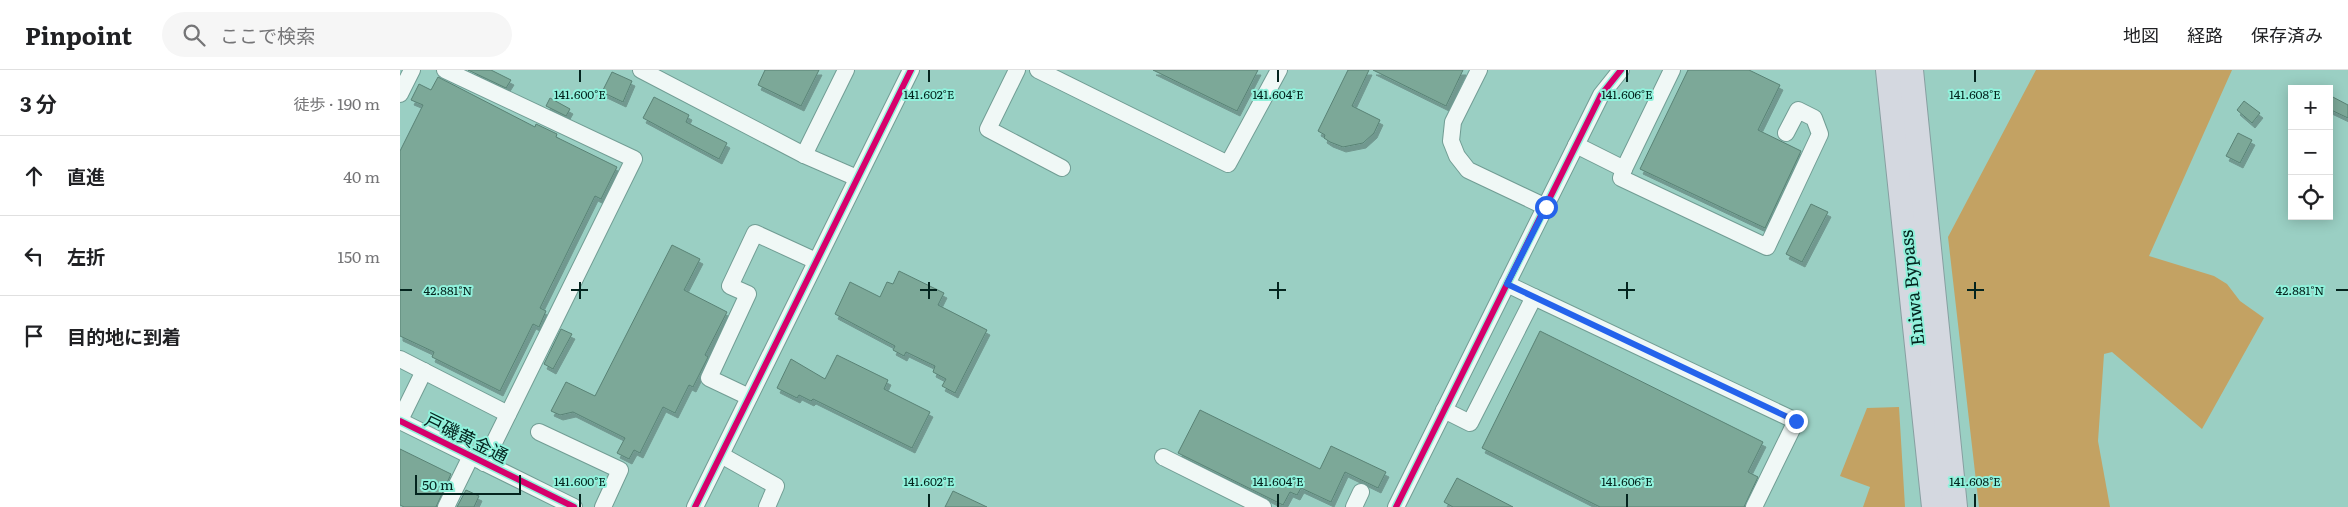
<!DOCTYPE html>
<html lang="ja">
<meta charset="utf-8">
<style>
body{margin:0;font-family:Literata,"Noto Sans JP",serif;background:#f6f6f6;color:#202124}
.controls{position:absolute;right:15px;top:15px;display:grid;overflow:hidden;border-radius:0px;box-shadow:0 2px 12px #0003}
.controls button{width:45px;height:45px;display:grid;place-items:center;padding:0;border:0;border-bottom:1px solid #e0e0e0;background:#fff;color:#202124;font:25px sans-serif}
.scale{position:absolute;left:15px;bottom:12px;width:106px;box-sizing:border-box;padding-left:5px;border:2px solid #04241e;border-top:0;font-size:14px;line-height:18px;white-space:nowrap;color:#04241e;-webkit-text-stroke:4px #91f2dc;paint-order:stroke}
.stop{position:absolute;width:15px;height:15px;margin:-11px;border:4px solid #2563eb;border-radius:50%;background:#fff}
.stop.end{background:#2563eb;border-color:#fff;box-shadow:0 1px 5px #0008}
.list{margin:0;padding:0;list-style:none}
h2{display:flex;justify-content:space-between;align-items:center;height:65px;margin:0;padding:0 20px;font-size:21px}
h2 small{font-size:16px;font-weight:400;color:#757577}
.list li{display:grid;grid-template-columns:32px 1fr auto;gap:15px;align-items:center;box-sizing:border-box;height:80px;padding:0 20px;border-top:1px solid #e0e0e0}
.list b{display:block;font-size:19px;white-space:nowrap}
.list em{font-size:16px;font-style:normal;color:#757577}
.icon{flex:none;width:28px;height:28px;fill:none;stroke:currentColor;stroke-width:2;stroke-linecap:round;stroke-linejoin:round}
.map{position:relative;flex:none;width:1948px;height:437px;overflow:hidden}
header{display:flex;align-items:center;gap:30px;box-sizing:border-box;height:70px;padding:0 25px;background:#fff;border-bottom:1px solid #e0e0e0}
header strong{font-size:24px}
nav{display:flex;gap:28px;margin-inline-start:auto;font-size:18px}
.search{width:350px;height:45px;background:#f6f6f6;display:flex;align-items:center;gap:12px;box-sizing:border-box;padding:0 18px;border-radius:28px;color:#757577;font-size:19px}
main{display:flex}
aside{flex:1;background:#fff}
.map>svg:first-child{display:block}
.forest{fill:#c3a263}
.building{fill:#7ca898;stroke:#598275;filter:url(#shadow)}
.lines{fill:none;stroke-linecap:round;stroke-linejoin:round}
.minor-casing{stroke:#719d94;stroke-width:18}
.highway-casing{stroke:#879fa1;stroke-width:26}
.minor{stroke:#f0f8f6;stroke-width:16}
.highway{stroke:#d4d8e0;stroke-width:24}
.cycleway-casing{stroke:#91f2dc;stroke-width:9}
.cycleway{stroke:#d6006c;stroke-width:6}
.route{stroke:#2563eb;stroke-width:6}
.ticks{fill:none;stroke:#04241e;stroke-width:2}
.labels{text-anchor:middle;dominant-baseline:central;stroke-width:4;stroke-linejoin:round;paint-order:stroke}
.street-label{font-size:18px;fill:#04241e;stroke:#91f2dc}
.ticks-label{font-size:12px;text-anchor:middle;fill:#04241e;stroke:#91f2dc;stroke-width:4;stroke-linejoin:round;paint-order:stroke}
</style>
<header>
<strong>Pinpoint</strong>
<div class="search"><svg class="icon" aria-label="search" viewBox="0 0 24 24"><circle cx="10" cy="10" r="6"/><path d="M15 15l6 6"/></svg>ここで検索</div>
<nav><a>地図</a><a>経路</a><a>保存済み</a></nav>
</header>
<main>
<aside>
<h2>3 分<small>徒歩 · 190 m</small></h2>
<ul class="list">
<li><svg class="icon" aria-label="ahead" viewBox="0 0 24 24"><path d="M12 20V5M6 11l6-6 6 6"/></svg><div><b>直進</b></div><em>40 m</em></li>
<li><svg class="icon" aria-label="left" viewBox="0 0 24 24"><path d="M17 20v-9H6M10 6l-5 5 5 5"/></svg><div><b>左折</b></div><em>150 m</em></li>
<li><svg class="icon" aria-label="arrive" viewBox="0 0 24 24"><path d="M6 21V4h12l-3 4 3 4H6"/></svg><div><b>目的地に到着</b></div></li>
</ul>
</aside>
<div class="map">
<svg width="1948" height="437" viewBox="0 0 1948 437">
<defs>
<filter id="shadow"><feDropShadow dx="3" dy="5" stdDeviation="0" flood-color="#0004"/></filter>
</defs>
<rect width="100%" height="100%" fill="#9acfc3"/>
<g class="forest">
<polygon points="1636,0 1832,0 1749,186 1814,206 1827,214 1840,231 1864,248 1802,359 1712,282 1704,284 1698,371 1710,437 1579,437 1548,167"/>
<polygon points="1499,337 1505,437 1463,437 1470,417 1440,406 1467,338"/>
</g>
<g class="building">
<polygon points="68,0 91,0 111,10 106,18"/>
<polygon points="365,0 419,0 401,36 358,15"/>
<polygon points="753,0 858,0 837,41"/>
<polygon points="948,0 969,0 952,36 980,50 974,63 963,73 943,77 930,72 924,68 925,65 918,61"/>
<polygon points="973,0 1063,0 1046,36"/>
<polygon points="1288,0 1349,0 1380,15 1358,60 1401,81 1365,158 1240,99"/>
<polygon points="212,2 232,11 223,32 202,22"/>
<polygon points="38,7 135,57 136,54 157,64 156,67 217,97 201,129 195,126 140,238 146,241 139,257 133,254 100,321 32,287 34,282 0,266 0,81 23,35 11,30 19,14 31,20"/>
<polygon points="1929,25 1948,35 1948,48 1929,39"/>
<polygon points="254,27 289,45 286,52 327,73 319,89 243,48"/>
<polygon points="150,28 170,39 166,46 146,36"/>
<polygon points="1844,31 1860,43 1852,53 1837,40"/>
<polygon points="1838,63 1852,70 1840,93 1826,86"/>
<polygon points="1411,134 1428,142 1402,192 1386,184"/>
<polygon points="272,175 300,189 284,220 327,242 305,285 308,287 293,317 289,315 275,343 263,337 240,383 234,380 229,389 217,383 225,368 173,342 160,345 151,341 166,312 195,326"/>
<polygon points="499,201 544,223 538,235 587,260 555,323 542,316 546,309 533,302 535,296 506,282 504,286 493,280 495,276 435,244 450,212 480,227 487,212 493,214"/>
<polygon points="161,259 172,264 153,299 144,294"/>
<polygon points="1140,261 1363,372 1348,402 1358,407 1344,437 1200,437 1082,378"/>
<polygon points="437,285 488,310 484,319 530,342 512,378 413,329 411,331 399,325 397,328 377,318 391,289 425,309"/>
<polygon points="800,340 920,399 931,376 986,402 978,418 945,402 931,432 901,418 897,425 890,422 883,435 778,383"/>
<polygon points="0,379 51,404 36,437 4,437 0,435"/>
<polygon points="1057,408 1113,437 1053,437 1044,432"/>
<polygon points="66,420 79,426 74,437 57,437"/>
<polygon points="553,421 587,437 545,437"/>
</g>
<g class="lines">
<defs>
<g id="minor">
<polyline points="45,0 234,89 84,393"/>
<polyline points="241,0 404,85 457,108"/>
<polyline points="617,0 588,59 662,98"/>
<polyline points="638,0 828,94 879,0"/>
<polyline points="1079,0 1053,52 1051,71 1057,86 1068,100 1146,137"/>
<polyline points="0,24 12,0"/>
<polyline points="1176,75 1224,99 1272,0"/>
<polyline points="404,85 446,0"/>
<polyline points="1224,99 1221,108 1367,177 1420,64 1414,48 1398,40 1386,63"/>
<polyline points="1134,227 1396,351 1354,437"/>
<polyline points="0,289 108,344"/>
<polyline points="349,327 309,308 348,224 330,216 355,163 416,191"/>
<polyline points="1044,340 1070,353 1134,227 1107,214"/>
<polyline points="0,350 24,301"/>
<polyline points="0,351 174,437"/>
<polyline points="139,362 220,400 203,437"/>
<polyline points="321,385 376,416 367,437"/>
<polyline points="763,387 863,437"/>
<polyline points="46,437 71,386"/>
<polyline points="295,437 511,0"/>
<polyline points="954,437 961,422"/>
<polyline points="996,437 1201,25 1221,0"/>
</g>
<g id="highway">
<polyline points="1488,0 1534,437"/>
<polyline points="1511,0 1555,437"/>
</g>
</defs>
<use href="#minor" class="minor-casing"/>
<use href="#highway" class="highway-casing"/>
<use href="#minor" class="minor"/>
<use href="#highway" class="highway"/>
<defs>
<g id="cycleway">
<polyline points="0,351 174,437"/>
<polyline points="295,437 511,0"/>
<polyline points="996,437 1201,25 1221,0"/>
</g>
</defs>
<use href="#cycleway" class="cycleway-casing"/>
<use href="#cycleway" class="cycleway"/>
</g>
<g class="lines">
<polyline class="route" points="1146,137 1107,214 1396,351"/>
</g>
<path class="ticks" d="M180,0v12M529,0v12M878,0v12M1227,0v12M1575,0v12M180,212v17M529,212v17M878,212v17M1227,212v17M1575,212v17M0,220h12M171,220h17M520,220h17M869,220h17M1218,220h17M1567,220h17M1936,220h12M180,424v13M529,424v13M878,424v13M1227,424v13M1575,424v13"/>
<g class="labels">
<g class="street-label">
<text transform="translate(1511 218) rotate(-96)">Eniwa Bypass</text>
<text transform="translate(67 367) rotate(26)">戸磯黄金通</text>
</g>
</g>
<g class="ticks-label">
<text x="180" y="29">141.600°E</text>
<text x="529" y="29">141.602°E</text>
<text x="878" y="29">141.604°E</text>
<text x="1227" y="29">141.606°E</text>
<text x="1575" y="29">141.608°E</text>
<text x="48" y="225">42.881°N</text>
<text x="1900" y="225">42.881°N</text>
<text x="180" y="416">141.600°E</text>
<text x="529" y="416">141.602°E</text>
<text x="878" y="416">141.604°E</text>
<text x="1227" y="416">141.606°E</text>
<text x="1575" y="416">141.608°E</text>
</g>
</svg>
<div class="controls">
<button>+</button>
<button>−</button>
<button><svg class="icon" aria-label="locate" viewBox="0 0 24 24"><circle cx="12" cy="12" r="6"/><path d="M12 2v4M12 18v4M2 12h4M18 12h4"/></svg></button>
</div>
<div class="scale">50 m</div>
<div class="stop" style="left:1146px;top:137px"></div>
<div class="stop end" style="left:1396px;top:351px"></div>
</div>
</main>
